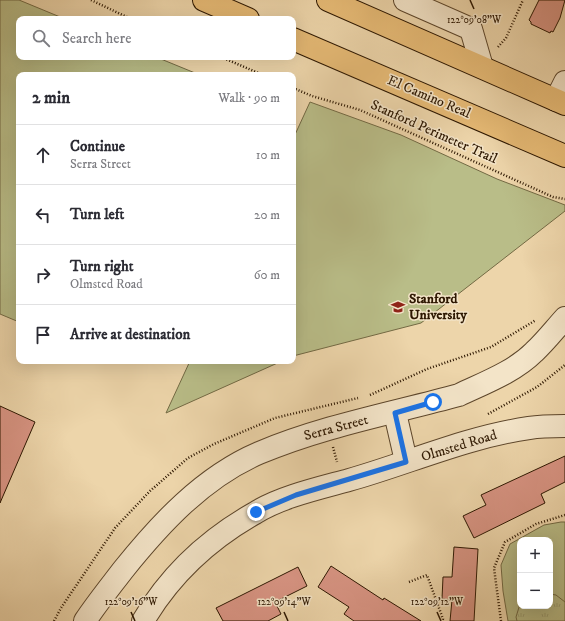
<!DOCTYPE html>
<meta charset="utf-8">
<style>
body{margin:0;font-family:"IM FELL DW Pica",serif;background:#f2f2f3;color:#2b2b33}
.controls{position:absolute;right:12px;bottom:12px;display:grid;overflow:hidden;border-radius:8px;box-shadow:0 4px 16px #0002}
.controls button{width:36px;height:36px;display:grid;place-items:center;padding:0;border:0;border-bottom:1px solid #e1e1e2;background:#fff;color:#2b2b33;font:20px sans-serif}
.stop{position:absolute;width:12px;height:12px;margin:-9px;border:3px solid #1a73e8;border-radius:50%;background:#fff}
.stop.end{background:#1a73e8;border-color:#fff;box-shadow:0 1px 4px #0008}
.list{margin:0;padding:0;list-style:none}
h2{display:flex;justify-content:space-between;align-items:center;height:52px;margin:0;padding:0 16px;font-size:17px}
h2 small{font-size:13px;font-weight:400;color:#7c7c81}
.list li{display:grid;grid-template-columns:26px 1fr auto;gap:12px;align-items:center;box-sizing:border-box;height:60px;padding:0 16px;border-top:1px solid #e1e1e2}
.list b{display:block;font-size:15px;white-space:nowrap}
.list p{margin:0;font-size:13px;white-space:nowrap;color:#7c7c81}
.list em{font-size:13px;font-style:normal;color:#7c7c81}
.icon{flex:none;width:22px;height:22px;fill:none;stroke:currentColor;stroke-width:2;stroke-linecap:round;stroke-linejoin:round}
.map{position:relative;flex:none;width:565px;height:621px;overflow:hidden}
.search{position:absolute;background:#fff;box-shadow:0 4px 16px #0002;left:16px;top:16px;width:280px;height:44px;display:flex;align-items:center;gap:10px;box-sizing:border-box;padding:0 14px;border-radius:8px;color:#7c7c81;font-size:15px}
.panel{position:absolute;background:#fff;box-shadow:0 4px 16px #0002;left:16px;top:72px;width:280px;height:292px;border-radius:8px}
.map>svg:first-child{display:block}
.grass{fill:#b9bd88;stroke:#736a44;fill-rule:evenodd}
.park{fill:url(#park-tufts);stroke:#736a44}
.building{fill:#d89483;stroke:#2d1701}
.lines{fill:none;stroke-linecap:round;stroke-linejoin:round}
.minor-casing{stroke:#5d462b;stroke-width:24}
.major-casing{stroke:#2d1701;stroke-width:24}
.path{stroke:#2d1701;stroke-width:2.5;stroke-dasharray:1 2;stroke-linecap:butt}
.minor{stroke:#f3e4c8;stroke-width:22}
.major{stroke:#e6ba75;stroke-width:22}
.route{stroke:#1a73e8;stroke-width:5}
.ticks{fill:none;stroke:#2d1701;stroke-width:1.5}
.labels{text-anchor:middle;dominant-baseline:central;stroke-width:3;stroke-linejoin:round;paint-order:stroke}
.street-label{font-size:14px;fill:#2d1701;stroke:#f3e4c8}
.poi-label{font-size:14px;font-weight:bold;fill:#2d1701;stroke:#f3e4c8;text-anchor:start}
.ticks-label{font-size:10px;text-anchor:middle;fill:#2d1701;stroke:#f3e4c8;stroke-width:3;stroke-linejoin:round;paint-order:stroke}
</style>
<div class="map">
<svg width="565" height="621" viewBox="0 0 565 621">
<defs>
<pattern id="park-tufts" width="24" height="20" patternUnits="userSpaceOnUse"><rect width="24" height="20" fill="#b9bd88"/><path d="M3 7l-1-3M5 7V3M7 7l1-3M15 17l-1-3M17 17v-4M19 17l1-3" fill="none" stroke="#9fa274"/></pattern>
</defs>
<rect width="100%" height="100%" fill="#edd5aa"/>
<filter id="stains"><feTurbulence type="fractalNoise" baseFrequency=".005" numOctaves="4"/><feColorMatrix values="0 0 0 0 .2 0 0 0 0 .09 0 0 0 0 .02 0 0 0 .5 -.17"/></filter>
<radialGradient id="worn" r=".72"><stop offset=".6" stop-color="#630" stop-opacity="0"/><stop offset="1" stop-color="#630" stop-opacity=".3"/></radialGradient>
<g class="grass">
<polygon points="0,0 19,0 65,19 19,19 19,57 156,57 200,75 19,75 19,322 0,314"/>
<polygon points="310,102 401,135 497,179 565,205 565,211 421,323 293,356 293,139"/>
<polygon points="190,361 282,361 166,413"/>
<path d="M561,522h4v99h-57l-5,-30 -2,-26 9,-21 34,-19zM520,540h30v66h-30z"/>
</g>
<polygon class="park" points="550,594 556,595 565,602 565,621 517,621 516,617 520,604 520,606 550,606"/>
<g class="building">
<polygon points="539,0 565,0 560,18 553,32 551,31 550,33 531,24 531,22 529,20"/>
<polygon points="0,406 35,422 0,503"/>
<polygon points="565,456 565,482 541,494 545,503 474,538 463,516 486,505 481,495"/>
<polygon points="454,547 478,549 474,621 450,621 452,600 442,599 443,577 452,577"/>
<polygon points="331,566 383,600 384,598 421,621 354,621 344,614 349,607 318,587"/>
<polygon points="298,567 307,586 275,602 281,614 268,621 223,621 216,608"/>
</g>
<g class="lines">
<defs>
<g id="minor">
<polyline points="405,0 471,29 482,67"/>
<polyline points="556,100 565,82"/>
<polyline points="395,413 406,461"/>
<path d="M85,621c12,-18 25,-34 38,-51 37,-46 80,-93 136,-117 64,-27 134,-40 200,-58 25,-12 55,-23 75,-43 11,-10 21,-23 31,-34"/>
<path d="M143,621c27,-46 66,-82 112,-108 25,-16 65,-25 94,-33 60,-17 118,-43 180,-52 12,-2 24,-2 36,-2"/>
</g>
<g id="major">
<polyline points="204,0 248,19"/>
<polyline points="328,0 565,104"/>
<polyline points="293,39 565,156"/>
</g>
</defs>
<use href="#minor" class="minor-casing"/>
<use href="#major" class="major-casing"/>
<g class="path">
<polyline points="91,0 131,19"/>
<polyline points="498,47 506,38 523,0"/>
<polyline points="221,57 263,75"/>
<polyline points="293,88 312,96 360,110 553,197 565,199"/>
<polyline points="370,395 427,369 491,347 536,320"/>
<polyline points="488,414 537,387 565,365"/>
<polyline points="333,447 337,462"/>
<polyline points="409,582 427,575 443,619 442,621"/>
<polyline points="54,621 61,608 115,528 150,491 188,458 214,444 275,418 358,398"/>
<polyline points="501,621 494,568 505,542 536,524 565,515"/>
</g>
<use href="#minor" class="minor"/>
<use href="#major" class="major"/>
</g>
<g class="lines">
<polyline class="route" points="256,512 296,495 406,462 395,413 433,402"/>
</g>
<path class="ticks" d="M470,0l4,9M131,612l4,9M284,612l4,9M437,612l4,9"/>
<defs>
<symbol id="university-bare" viewBox="-9 -9 18 18"><path d="M0-5L7-2L0 1L-7-2ZM-4 1L0 2.5L4 1V4Q0 6-4 4Z" fill="#8f2418" stroke="#f3e4c8" stroke-width="2.5" paint-order="stroke"/></symbol>
</defs>
<g fill-rule="evenodd">
<use href="#university-bare" x="388" y="297" width="20" height="20"/>
</g>
<g class="labels">
<g class="street-label">
<text transform="translate(429 97) rotate(23)">El Camino Real</text>
<text transform="translate(434 132) rotate(24)">Stanford Perimeter Trail</text>
<text transform="translate(336 428) rotate(-15)">Serra Street</text>
<text transform="translate(459 446) rotate(-17)">Olmsted Road</text>
</g>
<g class="poi-label">
<text x="409" y="299">Stanford<tspan x="409" dy="16">University</tspan></text>
</g>
</g>
<g class="ticks-label">
<text x="474" y="23">122°09'08"W</text>
<text x="131" y="605">122°09'16"W</text>
<text x="284" y="605">122°09'14"W</text>
<text x="437" y="605">122°09'12"W</text>
</g>
<rect width="100%" height="100%" filter="url(#stains)"/>
<rect width="100%" height="100%" fill="url(#worn)"/>
</svg>
<div class="controls">
<button>+</button>
<button>−</button>
</div>
<div class="stop" style="left:433px;top:402px"></div>
<div class="stop end" style="left:256px;top:512px"></div>
<div class="search"><svg class="icon" aria-label="search" viewBox="0 0 24 24"><circle cx="10" cy="10" r="6"/><path d="M15 15l6 6"/></svg>Search here</div>
<section class="panel">
<h2>2 min<small>Walk · 90 m</small></h2>
<ul class="list">
<li><svg class="icon" aria-label="ahead" viewBox="0 0 24 24"><path d="M12 20V5M6 11l6-6 6 6"/></svg><div><b>Continue</b><p>Serra Street</p></div><em>10 m</em></li>
<li><svg class="icon" aria-label="left" viewBox="0 0 24 24"><path d="M17 20v-9H6M10 6l-5 5 5 5"/></svg><div><b>Turn left</b></div><em>20 m</em></li>
<li><svg class="icon" aria-label="right" viewBox="0 0 24 24"><path d="M7 20v-9h11M14 6l5 5-5 5"/></svg><div><b>Turn right</b><p>Olmsted Road</p></div><em>60 m</em></li>
<li><svg class="icon" aria-label="arrive" viewBox="0 0 24 24"><path d="M6 21V4h12l-3 4 3 4H6"/></svg><div><b>Arrive at destination</b></div></li>
</ul>
</section>
</div>
